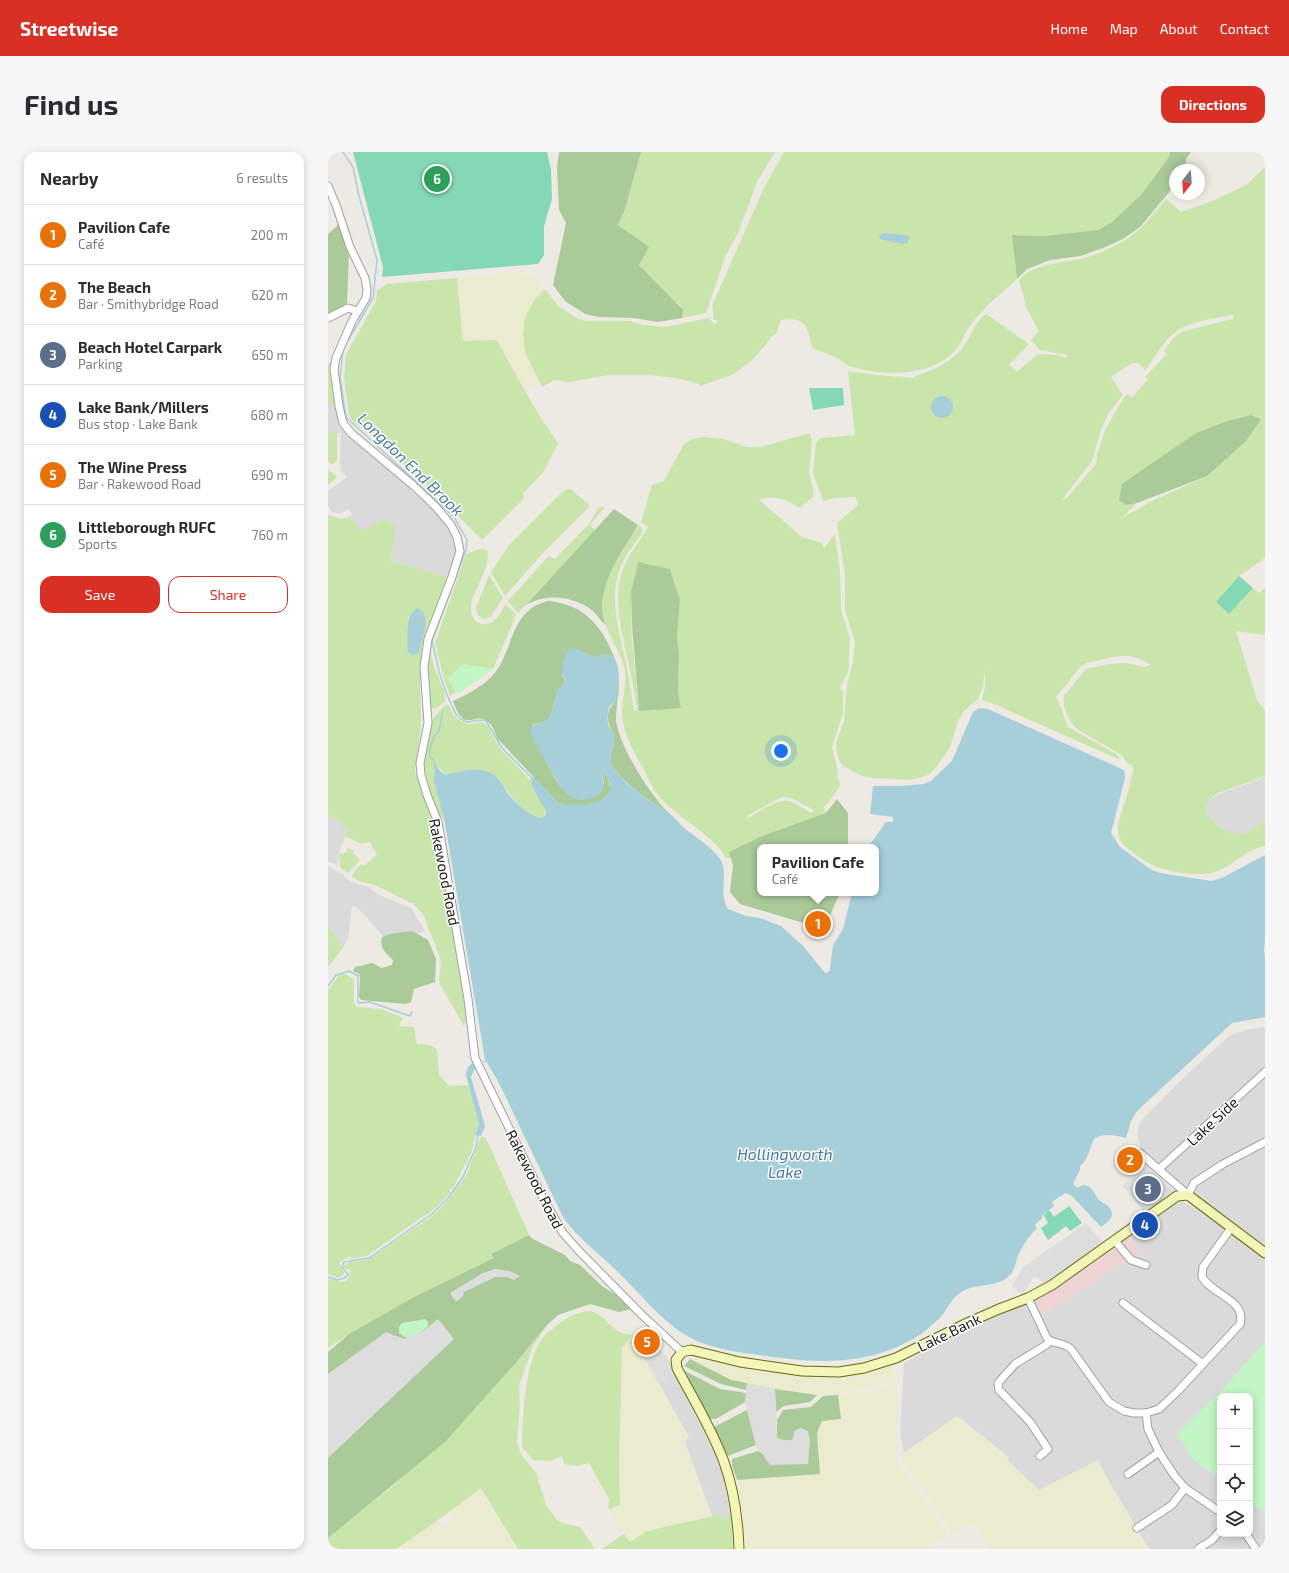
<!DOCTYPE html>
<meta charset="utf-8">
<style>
body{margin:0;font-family:"Exo 2",sans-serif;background:#f7f7f7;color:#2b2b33}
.controls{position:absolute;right:12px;bottom:12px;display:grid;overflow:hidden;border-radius:8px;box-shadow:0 2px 10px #0003}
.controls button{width:36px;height:36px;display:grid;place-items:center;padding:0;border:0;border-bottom:1px solid #e1e1e2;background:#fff;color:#2b2b33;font:20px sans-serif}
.compass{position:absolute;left:841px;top:12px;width:36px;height:36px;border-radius:50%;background:#fff;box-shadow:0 2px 10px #0003;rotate:197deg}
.you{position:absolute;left:453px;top:599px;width:14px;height:14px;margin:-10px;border:3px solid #fff;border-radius:50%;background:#1a73e8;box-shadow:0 0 0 6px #1a73e833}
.badge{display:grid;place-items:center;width:26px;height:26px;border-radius:50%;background:#d93025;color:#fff;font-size:13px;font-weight:700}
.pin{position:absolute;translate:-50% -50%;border:2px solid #fff;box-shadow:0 1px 4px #0006}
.popup{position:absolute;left:429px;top:692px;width:122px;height:52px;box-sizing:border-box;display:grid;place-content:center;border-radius:8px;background:#fff;filter:drop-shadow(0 1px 3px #0005);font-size:13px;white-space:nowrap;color:#7c7c81}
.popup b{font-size:15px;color:#2b2b33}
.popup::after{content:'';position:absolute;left:50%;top:100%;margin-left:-8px;border:8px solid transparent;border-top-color:#fff}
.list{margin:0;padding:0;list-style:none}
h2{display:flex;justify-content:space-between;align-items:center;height:52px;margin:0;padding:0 16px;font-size:17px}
h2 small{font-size:13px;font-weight:400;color:#7c7c81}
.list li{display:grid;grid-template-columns:26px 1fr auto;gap:12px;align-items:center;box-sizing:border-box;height:60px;padding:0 16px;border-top:1px solid #e1e1e2}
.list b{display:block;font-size:15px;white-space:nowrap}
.list p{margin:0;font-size:13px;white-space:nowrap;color:#7c7c81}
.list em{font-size:13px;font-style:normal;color:#7c7c81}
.actions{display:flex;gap:8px;padding:12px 16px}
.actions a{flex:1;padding:9px 0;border:1px solid #d93025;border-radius:12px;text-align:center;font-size:14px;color:#d93025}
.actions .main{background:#d93025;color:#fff}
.icon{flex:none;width:22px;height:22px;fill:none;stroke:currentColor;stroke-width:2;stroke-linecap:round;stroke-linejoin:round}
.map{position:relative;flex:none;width:937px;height:1397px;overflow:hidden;border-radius:12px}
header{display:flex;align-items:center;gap:24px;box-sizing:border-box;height:56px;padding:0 20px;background:#d93025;color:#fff}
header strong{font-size:19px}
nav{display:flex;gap:22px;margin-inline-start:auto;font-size:14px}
.intro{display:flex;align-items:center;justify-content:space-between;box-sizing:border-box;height:96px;padding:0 24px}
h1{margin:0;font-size:28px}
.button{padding:10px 18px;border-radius:12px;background:#d93025;color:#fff;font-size:14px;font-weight:700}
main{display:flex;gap:24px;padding:0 24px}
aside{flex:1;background:#fff;border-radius:12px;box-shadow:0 2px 10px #0003}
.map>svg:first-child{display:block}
.residential{fill:#dbdada}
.commercial{fill:#edd3d3}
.farmland{fill:#eaebcf}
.grass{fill:#cae5ab;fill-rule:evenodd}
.forest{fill:#aaca9a}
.park{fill:#c2f6c4}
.pitch{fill:#85d8b5}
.parking{fill:#ddd}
.water{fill:#a6cfd9}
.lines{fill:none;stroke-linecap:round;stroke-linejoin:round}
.stream{stroke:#a6cfd9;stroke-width:1.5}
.street-casing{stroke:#a1a1a1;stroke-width:9}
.secondary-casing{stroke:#656c0b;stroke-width:11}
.street{stroke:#fff;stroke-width:7}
.secondary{stroke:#f4f5b9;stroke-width:9}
.labels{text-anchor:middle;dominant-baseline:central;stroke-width:3;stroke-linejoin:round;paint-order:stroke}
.street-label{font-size:15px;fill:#1d1d1d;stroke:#fff}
.water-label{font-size:16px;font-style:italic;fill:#4c799f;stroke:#fff}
</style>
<header>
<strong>Streetwise</strong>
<nav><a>Home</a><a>Map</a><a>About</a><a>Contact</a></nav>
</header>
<div class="intro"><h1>Find us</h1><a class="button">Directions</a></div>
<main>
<aside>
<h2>Nearby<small>6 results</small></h2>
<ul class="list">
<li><span class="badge" style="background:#e8710a">1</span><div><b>Pavilion Cafe</b><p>Café</p></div><em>200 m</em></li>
<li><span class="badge" style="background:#e8710a">2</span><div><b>The Beach</b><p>Bar · Smithybridge Road</p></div><em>620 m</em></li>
<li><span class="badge" style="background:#5c6f8a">3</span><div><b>Beach Hotel Carpark</b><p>Parking</p></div><em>650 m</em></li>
<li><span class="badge" style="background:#1a4fb4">4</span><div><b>Lake Bank/Millers</b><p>Bus stop · Lake Bank</p></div><em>680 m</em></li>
<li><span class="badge" style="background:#e8710a">5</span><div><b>The Wine Press</b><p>Bar · Rakewood Road</p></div><em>690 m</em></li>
<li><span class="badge" style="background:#2e9e5b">6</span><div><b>Littleborough RUFC</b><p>Sports</p></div><em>760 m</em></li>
</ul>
<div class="actions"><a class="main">Save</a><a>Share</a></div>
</aside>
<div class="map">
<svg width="937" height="1397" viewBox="0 0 937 1397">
<rect width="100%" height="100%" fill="#ede9e3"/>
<g class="residential">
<polygon points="8,252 11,276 14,276 81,333 83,339 103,355 127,386 128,401 121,425 63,409 68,375 35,379 21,365 24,362 20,357 12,361 7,361 3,359 0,354 0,339 19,325 13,319 12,315 13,281 0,281 0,253"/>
<polygon points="937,625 937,671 934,670 916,683 896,679 891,675 878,661 879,651 889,643"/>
<polygon points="0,663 13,670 20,677 11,701 10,711 7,712 0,710"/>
<polygon points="0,714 14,722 23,730 40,735 51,743 83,756 97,779 89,782 84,779 56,785 29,755 24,754 20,785 15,796 0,774"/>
<polygon points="937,875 937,1096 868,1044 868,1036 856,1038 813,998 809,981 812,970 852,929 901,884 917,878"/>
<polygon points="852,1048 865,1055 937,1106 937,1190 898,1234 849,1282 867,1309 892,1327 892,1382 922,1382 922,1350 937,1362 937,1397 821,1397 780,1328 770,1308 711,1338 679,1308 681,1306 629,1264 576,1301 572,1282 576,1211 633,1179 704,1148 712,1163 721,1159 812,1098 801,1083"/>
<polygon points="347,1221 385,1298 395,1322 403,1363 393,1366 391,1363 384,1364 357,1290 360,1285 331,1232"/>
</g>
<polygon class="commercial" points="801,1083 812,1098 734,1152 712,1163 704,1148"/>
<g class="farmland">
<polygon points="188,120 199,123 210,129 217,137 206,148 197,201 210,228 205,233 196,238 169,188 135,190 129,126"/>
<polygon points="304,1183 361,1285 357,1290 384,1364 319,1379 302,1391 281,1358 292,1352 291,1312 294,1195"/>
<polygon points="368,1205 385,1209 416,1214 521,1223 542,1219 565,1212 568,1229 539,1237 489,1243 447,1237 403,1228 362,1207"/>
<polygon points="570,1231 568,1284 569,1302 571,1312 619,1381 618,1384 593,1397 417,1397 416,1371 409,1328 492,1322 489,1281 494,1269 513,1267 510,1243 538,1240"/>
<polygon points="629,1264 681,1305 679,1308 711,1338 770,1308 780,1328 821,1397 661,1397 647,1371 625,1381 573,1307 585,1295"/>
<polygon points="153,1336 190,1397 68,1397 110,1368 116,1376 127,1368 122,1359"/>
</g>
<g class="grass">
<polygon points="313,0 447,0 430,28 410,81 397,105 378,161 354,166 355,158 311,113 320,95 290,73 296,60"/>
<path d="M456,0h386l-1,5 -28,38 -29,27 -14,8 -54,6 -31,-1 4,44c-16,15 -35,29 -47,47 -6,8 -9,19 -16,26 -26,25 -69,24 -101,15 -6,-1 -10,-6 -16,-9 -8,-4 -17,-7 -25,-10 -4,-21 -6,-32 -31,-28l-5,14 -5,3 -7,10 -12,13 -18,14 -34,12 -1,-2 -23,-6 -27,-3h-41l-38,7 -15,-2 -13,7 -17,-35 -2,-17 2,-17 9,-18 11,-11 13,17 17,11 11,4h45l11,4 23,2 44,-9 5,6 4,-2 -4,-3 -2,-13 51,-116z"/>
<path d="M937,15v391l-26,18 -23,26 13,12 24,-26 6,5 6,-5v47l-29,-4 21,69 8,11v65l-49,18 -9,9 -1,10c15,17 15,17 38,22l18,-13 3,1v23c-20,3 -32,21 -51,26 -16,5 -48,0 -63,-8 -7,-3 -14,-8 -20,-13 -6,-4 -13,-11 -13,-19 -1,-10 4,-20 7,-30 3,-9 5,-19 8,-29v-7l-7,-4 -3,-6 -46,-27c-8,-8 -15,-21 -13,-33l22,-27 22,-5 17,-1 20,4 6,-2c-22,-16 -40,-7 -65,-2l-5,3 -25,31 6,13 6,17 48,27 4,6 -124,-55 -14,-5 3,-13v-16l-2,15 -5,13 -14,12 -6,10 -7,23 -6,11 -13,17 -6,4 -16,4 -36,-2 -12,-2 -20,-11 -4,-7 -2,-15 8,-22 3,-37 6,-21 2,-22 -10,-30v-36l-8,-52 21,-18 -2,-8 -22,1 -11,3 -10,-28 3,-30 4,-5 35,-3 -7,-64 28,4 37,3c3,-3 7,-3 11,-5 12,-4 26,-12 35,-21 11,-11 14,-28 27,-38l43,30 -20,21 8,7 21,-18 20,1 8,3 2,-3 -28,-5 -9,-10 8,-9 -12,-22 -8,-29c16,-16 36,-16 57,-20 11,-2 22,-6 32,-11 30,-13 38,-27 58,-50l15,13 34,-12 31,-15zM905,163v4l-49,12 -10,6 -10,14 3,3 -22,23 3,2 -16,19 -4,-4 -3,2 -19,32 -9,27 -1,9 -29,34 -5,2 30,-39 10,-34 8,-16 13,-16 -12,-18 21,-14h6l7,7c10,-12 17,-27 29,-37 13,-11 43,-15 59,-18zM923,263l8,3 -52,58 -55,25 -30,17 15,-15 -11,2 48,-56 22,-16 31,-12z"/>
<path d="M129,126l6,63 34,-1c19,35 38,71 61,103l-14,28 -21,23 1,4 -42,42 -57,-57 -72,-62 -4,-6 -5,-38 2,-22 30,-54 1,-10 10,-7z"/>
<polygon points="4,209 4,239 8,252 0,253 0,212"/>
<polygon points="0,281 9,281 9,308 5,312 0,310"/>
<path d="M482,281l2,10 -3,29 5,21 -1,4 -13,11c-14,-9 -24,-13 -41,-8l43,37 20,6 2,5 11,-14 5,37 1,39 9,29 -2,33 -8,16 3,2v23l-11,34 5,20 1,12 3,5 -9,14 -9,10 4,5 -65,23 -32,16 1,6h-5c-16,-27 -48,-38 -68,-63 -7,-8 -10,-18 -15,-27 -10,-18 -20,-34 -21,-56 0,-15 6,-30 2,-45 -8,-28 -27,-42 -21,-75 6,-24 22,-46 35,-67l3,2 2,4c-7,12 -18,23 -23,37 -12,34 0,66 7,100 3,14 4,28 7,43h3c-3,-43 -28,-98 -15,-139 5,-16 18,-31 26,-45l-7,-5 11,-37 12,-4 20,-37 9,-5 11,-2 19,2 24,8h14zM310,410l32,7 10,30 -3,38 2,18 -1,37 3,16 -42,2c-4,-46 -15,-104 -1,-148zM454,645l9,1 23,12 -3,3c-6,-4 -13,-8 -19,-11 -15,-6 -33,11 -46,17l2,-4z"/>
<polygon points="0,317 9,325 0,333"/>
<polygon points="240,337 243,337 262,354 215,401 177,444 163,420 182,392 235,339"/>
<polygon points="271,355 277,355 263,372 263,374 267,378 190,461 180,449 221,404 227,407 261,372"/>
<path d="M0,363l13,4 8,-2 14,14 21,-13 12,9 -5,34 58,16 -25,65 -4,41 1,41 -6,47 18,53 28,154 5,30v13l-2,5 -24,-42 -1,-4 2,-17 -1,-6 -17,-43 -8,-8 -1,-3h-3l-36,-18 -16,-4 -7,-4 2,-5 7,-8 3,2 13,-11 -7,-13 -9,2 -16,-8 3,-7 -5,-1 -2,-6 -13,-7zM81,464l11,29 -1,8 -5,2 -7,-4c1,-12 -1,-24 2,-35z"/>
<path d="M152,397l7,1c7,19 -24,49 -14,67 2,4 5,6 9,7 12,3 19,-12 24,-20l10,11 -23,54 -30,-4 -15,13 8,14 -6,4 -6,-17 -9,-36 31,-89z"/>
<polygon points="161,423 175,446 162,465 156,467 150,463 148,456"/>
<polygon points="101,494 106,514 117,542 117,550 106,557 102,555 99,520"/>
<path d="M120,552l5,10 7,7 9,3 12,-2 6,3 12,22 31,33 16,31 -2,6c-23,7 -39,-40 -59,-46 -12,-4 -28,1 -40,4l-12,-15 2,7v14l9,37h-6l-14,-39 -1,-17 7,-39 10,-13z"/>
<polygon points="20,696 26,699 25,701 32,708 20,721 12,715 11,701 16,702"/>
<polygon points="0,774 15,796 0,815"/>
<path d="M15,821l5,2 6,5v23l3,4 24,2 22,9 -4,8 15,1 3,17h8l9,3 3,4 2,24 10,11 19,-1 11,41 -4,9 -3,16 -20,39 -2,-2 -1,2 2,2c-9,10 -19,21 -32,27l-52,37 -16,3 -1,-3 -11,7 6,11 -7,4 -10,-4v-284l11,-15z"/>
<path d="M153,984l5,2 43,97 -38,19 3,4c-56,28 -114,55 -166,90v-69l14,3 5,-2 4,-10 -7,-2v-3l6,-3 17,-2 64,-43 14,-13 21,-28z"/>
<path d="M262,1159c16,5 21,18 32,22 3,1 7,1 10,2l-10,13 -3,116 1,40 -11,6 -1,-6 2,-3 -21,-38 -12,3 -13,-2 -2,-8 -11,5 -18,-1 -11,-13c1,-31 2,-92 25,-114 2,-2 5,-3 8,-6 11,-10 20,-14 35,-16z"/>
<polygon points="220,1172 205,1194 191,1234 192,1255 189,1290 193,1302 208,1321 218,1353 229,1368 234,1371 252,1375 267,1397 190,1397 153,1336 110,1368 68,1397 0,1397 0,1386 27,1363 65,1334 185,1214"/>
<polygon points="391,1363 393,1366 403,1363 405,1397 274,1397 296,1382 302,1390 319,1379"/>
</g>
<g class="forest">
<polygon points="231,0 313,0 296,60 290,73 321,95 311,113 355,158 354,166 329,170 306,166 271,165 257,162 237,149 225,133 238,71 231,58 229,16"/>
<polygon points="842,0 863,0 858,7 857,18 847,18 847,33 812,75 795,87 775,96 752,104 722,108 699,117 689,127 684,83 716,84 770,78 784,70 813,43 841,5"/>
<polygon points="11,69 21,100 19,151 14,156 0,163 0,82 9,74"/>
<polygon points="923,263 933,267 918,289 879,324 809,351 798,353 791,348 794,332 868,281 899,269"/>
<path d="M286,357l24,16c-15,25 -35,51 -36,82 0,6 2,12 3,18 -4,-4 -8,-10 -12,-14 -20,-15 -45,-18 -67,-6z"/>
<polygon points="310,410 342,417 352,448 349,485 351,503 350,540 353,556 311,559 304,474 303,440"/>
<path d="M220,449c38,3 56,28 68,61l-4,-6 -9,-2 -8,4 -10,-5 -23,21 3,8c-2,5 -6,8 -8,13 -4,9 -3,19 -11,26 -5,4 -10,1 -14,5 7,20 27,79 54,73 5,-1 11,-6 16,-9l2,-8 -3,-11 6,6 4,12c-7,18 -38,21 -54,13l-60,-64c-2,-5 -4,-13 -9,-16 -14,-13 -22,15 -35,-21 13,-6 31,-15 41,-27 21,-26 15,-63 54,-73z"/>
<path d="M291,527c1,13 -3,26 -3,39 0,24 37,82 55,97 -16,-11 -53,-34 -60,-52 -2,-8 2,-14 3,-21 0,-9 -6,-15 -6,-24 0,-12 6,-12 9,-21 1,-6 1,-12 2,-18z"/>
<polygon points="509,647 520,661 520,695 432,695 432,741 512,741 499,770 489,763 482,773 412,752 402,740 405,713 401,700 434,684 498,661"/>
<path d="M84,779l16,9 8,19 -1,23 -21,7 -3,13 -5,2 -45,-4 -2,-3 1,-20 -1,-3 -6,-3 2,-4 17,-4 10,5 10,-3 1,-5c-7,-7 -14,-12 -11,-23l8,-3z"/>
<polygon points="201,1083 203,1086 237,1103 242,1109 252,1113 274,1134 288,1143 303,1157 291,1160 262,1152 230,1163 220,1172 185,1214 117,1290 0,1386 0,1200 21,1182 86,1145 166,1106 163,1102"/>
<polygon points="362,1207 403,1228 419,1231 418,1238 393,1232 356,1214"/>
<polygon points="357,1219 392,1237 418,1241 417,1250 388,1267 382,1267"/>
<polygon points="447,1237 489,1243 482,1250 456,1254 448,1260"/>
<path d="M510,1243l3,24 -19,2 -5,12 3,41 -83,6 -5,-15v-6l26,-8 4,2 8,12 23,-26c-5,3 -11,1 -16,-1v-18l6,-10 28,-3 12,-11z"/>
<polygon points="419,1258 428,1293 400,1304 386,1275"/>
</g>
<g class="park">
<polygon points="135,512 165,517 131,541 128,540 120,526"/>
<path d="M97,1167l3,3v4c-4,4 -16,14 -23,11 -1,0 -5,-4 -6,-4v-6l3,-4z"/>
<polygon points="937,1190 937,1362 922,1350 922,1244 892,1244 892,1327 867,1309 849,1282 898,1234"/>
</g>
<g class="pitch">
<polygon points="25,0 219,0 223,18 224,47 216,74 216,103 210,112 54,125 55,115"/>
<polygon points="481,236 515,236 516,253 485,258"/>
<polygon points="911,424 925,436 901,462 888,450"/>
<polygon points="741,1054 754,1071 742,1079 738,1074 720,1088 713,1076 720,1071 716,1063 721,1058 726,1065"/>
</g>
<g class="parking">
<polygon points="819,1013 845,1039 817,1061 795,1034"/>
<polygon points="758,1071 774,1090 718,1132 706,1124 694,1143 684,1134 695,1115"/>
<polygon points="167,1117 182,1119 192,1124 186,1128 179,1125 167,1125 136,1140 135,1144 128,1150 122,1141 155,1121"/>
<polygon points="110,1167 126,1187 0,1306 0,1222 58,1180 76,1187 95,1179"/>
<polygon points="333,1198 341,1209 347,1221 331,1232 315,1204 321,1199 325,1204"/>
<polygon points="419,1231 447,1237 449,1286 455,1288 463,1289 465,1287 466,1279 473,1276 480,1279 482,1289 480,1312 442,1313 434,1301 430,1299 417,1250"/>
</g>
<g class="water">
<polygon points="555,81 578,83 581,85 580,91 574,92 552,87 551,84"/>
<circle cx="614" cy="255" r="11"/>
<path d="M89,456c17,6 4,32 2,45l-5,2 -4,-1 -3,-3c2,-15 -4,-33 10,-43z"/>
<path d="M245,497l6,1 16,8c4,-1 7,-5 12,-4 17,3 11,35 10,46 -2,2 -5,4 -7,6 -3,5 -3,16 -1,21 2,3 4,5 5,8 2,9 -5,17 -3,27 5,19 43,41 59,52 4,3 7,7 11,11 13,12 28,19 39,34 9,14 -2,36 8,50l18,7 14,2 21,8 22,20 22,27 4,-1 1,-4 3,-23 10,-16 9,-36h24v-46h-10l5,-4 15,-21h7v-5l-23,-3 3,-28h28l23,-2 7,-3 21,-20 21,-49 6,-4 9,1 136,61 1,6 -1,6 -13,51 9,14 30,22 10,4 52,8 12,-4 41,-22v85l-1,10 1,7v60l-33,6 -95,88 -6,10 -5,17c-10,-3 -21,-5 -31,0 -6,9 -6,21 -15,28v4l-7,14 4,4 6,-3c9,0 11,9 16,15 4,4 13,5 13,15 -1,5 -7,9 -11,12l-1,-1 -29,-31 -6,-2 -13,9 2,4 -11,9 -1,3 -7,7 2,3c-8,8 -14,17 -19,27 -2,6 -3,15 -8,20 -13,14 -36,7 -50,18 -9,6 -11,14 -17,21 -6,7 -15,15 -22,20 -59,39 -124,27 -189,17 -14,-3 -31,-7 -43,-14 -26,-14 -51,-46 -72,-66 -18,-18 -40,-33 -54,-54l-65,-136 -13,-22 -41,-241 -10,-37 1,-11 -2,-11 7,12 5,4c12,-3 28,-8 40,-4 14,4 17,14 24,24 9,10 19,20 32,23l5,-3v-4c-4,-8 -17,-26 -15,-34l4,1 22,24c14,7 62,3 52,-21 -2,-4 -4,-7 -8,-9 2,8 6,18 -5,24 -6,3 -17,5 -24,2 -12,-6 -34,-51 -42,-65 1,-13 12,-6 18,-14 8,-10 5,-18 9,-27 2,-4 6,-6 8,-10l-3,-12 4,-19z"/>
<polygon points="145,910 148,916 145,920 143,925 157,974 153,984 147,983 151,973 138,923 140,915"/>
</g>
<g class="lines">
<g class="stream">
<polyline points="15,0 25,15 31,44 49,108 45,146 15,197 12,226 18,265 126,365 139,388 138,398 104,489 112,523 119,543 128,562 133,567 139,570 153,568 158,569 174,596 203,625"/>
<path d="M105,608l-3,-3c-2,-8 3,-21 9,-26l4,-21"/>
<polyline points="0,834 8,823 21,819 30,824 30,851 42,850 82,864 84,860"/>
<polyline points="156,910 158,909"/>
<polyline points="0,1125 9,1128 17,1126 20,1122 14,1115 16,1110 41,1106 104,1062 121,1045 135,1025 148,995 150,983"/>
</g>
<defs>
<g id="street">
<polyline points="0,34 8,53 22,95 37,126 39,138 38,146 24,169 8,206 6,217 11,254 15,271 23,281 86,334 108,355 123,373 129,385 132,399 124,425 100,487 96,515 100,571 92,611 93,623 99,643 110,670 140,847 147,906 215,1046 235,1081 251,1099 314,1163 354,1200"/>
<polyline points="0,166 20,156 29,159"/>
<polyline points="812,1001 860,1043 866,1031 895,1012 937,990"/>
<polyline points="831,1017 937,920"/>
<polyline points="787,1089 803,1108 818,1113"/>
<path d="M700,1146l19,40c6,7 15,3 24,11l38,53 15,9 10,2h12l13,-4 19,-18 62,-67c7,-24 -29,-30 -38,-47l1,-10 28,-39"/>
<polyline points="795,1151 875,1212"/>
<polyline points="818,1261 820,1277 831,1300 846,1323 857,1336 892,1360"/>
<polyline points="712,1304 720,1297 702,1270 671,1238 670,1231 687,1212 718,1193 722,1189"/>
<polyline points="800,1322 831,1300"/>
<polyline points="809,1376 844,1353 857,1336"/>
<polyline points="918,1382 928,1397"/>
<polyline points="870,1397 884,1388 892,1379"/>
</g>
<path id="secondary" d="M411,1397c-1,-30 -5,-59 -15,-87 -12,-33 -31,-63 -47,-94l-1,-8 6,-8 9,-2 49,12 62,9 37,1 25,-4 32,-10 71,-35 32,-14 29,-11 24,-13 125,-89 11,-1 77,58"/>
</defs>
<use href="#street" class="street-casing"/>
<use href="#secondary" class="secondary-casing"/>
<use href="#street" class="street"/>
<use href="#secondary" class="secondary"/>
</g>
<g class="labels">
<g class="street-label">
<text transform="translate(117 720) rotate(79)">Rakewood Road</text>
<text transform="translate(884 969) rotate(-43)">Lake Side</text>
<text transform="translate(207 1027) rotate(63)">Rakewood Road</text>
<text transform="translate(621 1180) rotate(-26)">Lake Bank</text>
</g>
<g class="water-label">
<text transform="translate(83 312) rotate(44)">Longdon End Brook</text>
<text x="457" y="1001">Hollingworth<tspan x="457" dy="18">Lake</tspan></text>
</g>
</g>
</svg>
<div class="controls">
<button>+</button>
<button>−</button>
<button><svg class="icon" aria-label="locate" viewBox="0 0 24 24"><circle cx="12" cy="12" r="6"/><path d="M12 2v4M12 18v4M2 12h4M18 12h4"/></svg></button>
<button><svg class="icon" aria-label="layers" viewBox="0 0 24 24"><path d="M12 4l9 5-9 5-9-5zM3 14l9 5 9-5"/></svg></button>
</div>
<svg class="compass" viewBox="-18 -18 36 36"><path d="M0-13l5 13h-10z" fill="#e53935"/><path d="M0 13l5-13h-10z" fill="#7c7c81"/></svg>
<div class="you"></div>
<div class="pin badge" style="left:490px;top:772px;background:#e8710a">1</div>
<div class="popup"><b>Pavilion Cafe</b>Café</div>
<div class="pin badge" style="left:802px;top:1008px;background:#e8710a">2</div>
<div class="pin badge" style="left:820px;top:1037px;background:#5c6f8a">3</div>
<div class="pin badge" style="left:817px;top:1073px;background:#1a4fb4">4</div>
<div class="pin badge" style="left:319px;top:1190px;background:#e8710a">5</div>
<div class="pin badge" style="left:109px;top:27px;background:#2e9e5b">6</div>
</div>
</main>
